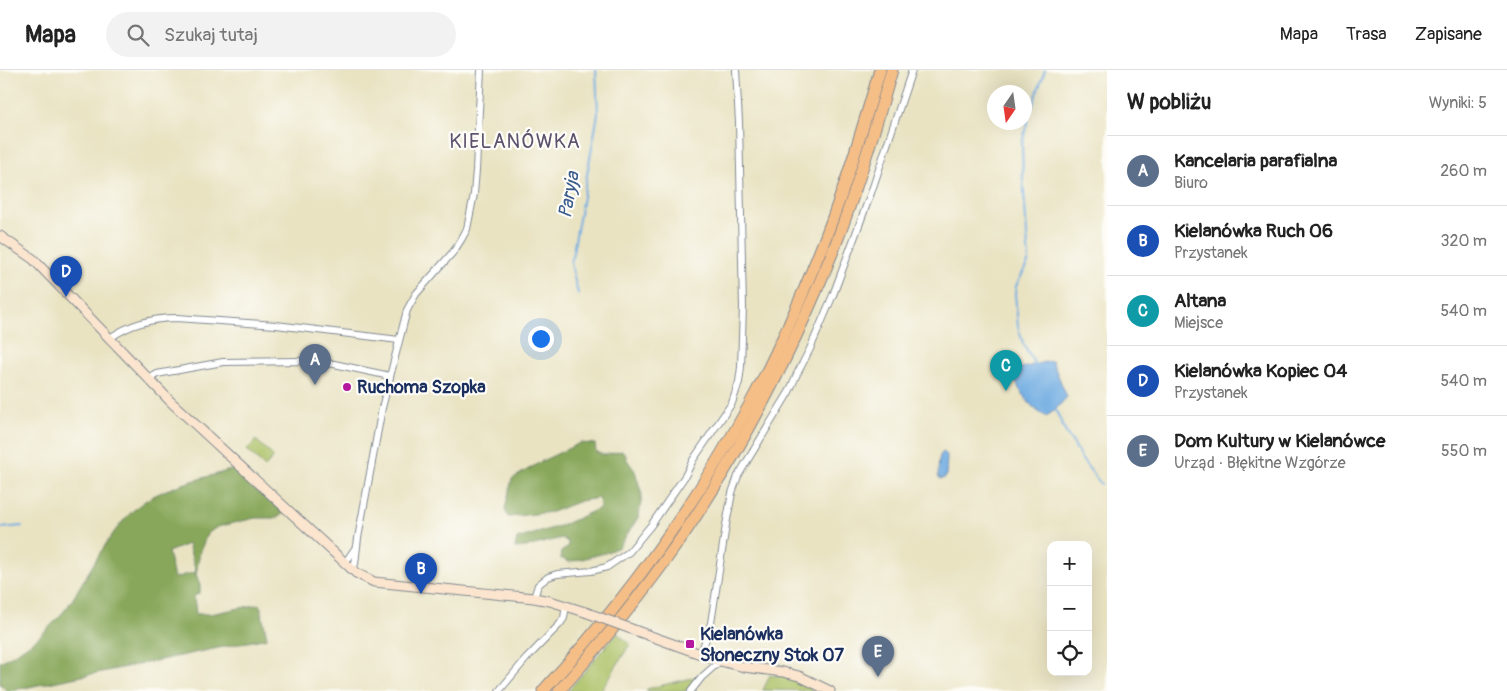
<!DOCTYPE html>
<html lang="pl">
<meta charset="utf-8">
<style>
body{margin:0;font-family:Pangolin,sans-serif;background:#f2f2f2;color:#222}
.controls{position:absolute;right:15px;bottom:15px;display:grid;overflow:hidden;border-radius:10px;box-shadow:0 5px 20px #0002}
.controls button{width:45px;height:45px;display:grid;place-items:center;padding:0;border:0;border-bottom:1px solid #e0e0e0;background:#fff;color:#222;font:25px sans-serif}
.compass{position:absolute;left:987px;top:15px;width:45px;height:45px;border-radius:50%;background:#fff;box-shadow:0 5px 20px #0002;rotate:193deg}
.you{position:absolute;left:540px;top:268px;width:18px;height:18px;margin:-12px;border:4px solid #fff;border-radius:50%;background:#1a73e8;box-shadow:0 0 0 8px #1a73e833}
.badge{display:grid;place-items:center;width:32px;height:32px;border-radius:50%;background:#ea580c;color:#fff;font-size:16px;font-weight:700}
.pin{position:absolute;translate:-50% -41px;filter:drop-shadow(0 1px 2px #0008)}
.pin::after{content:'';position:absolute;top:26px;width:18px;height:15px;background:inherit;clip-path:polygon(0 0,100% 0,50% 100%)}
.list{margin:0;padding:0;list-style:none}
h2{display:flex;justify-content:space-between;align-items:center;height:65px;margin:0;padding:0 20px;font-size:21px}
h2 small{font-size:16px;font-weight:400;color:#767676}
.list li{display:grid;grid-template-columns:32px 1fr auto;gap:15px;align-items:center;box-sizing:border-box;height:70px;padding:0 20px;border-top:1px solid #e0e0e0}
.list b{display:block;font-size:19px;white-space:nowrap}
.list p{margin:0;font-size:16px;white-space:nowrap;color:#767676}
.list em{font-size:16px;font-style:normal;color:#767676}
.icon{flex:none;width:28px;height:28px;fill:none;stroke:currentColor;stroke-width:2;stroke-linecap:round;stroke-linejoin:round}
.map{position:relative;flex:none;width:1107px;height:621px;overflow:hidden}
header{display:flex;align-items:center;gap:30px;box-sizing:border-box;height:70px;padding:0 25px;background:#fff;border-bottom:1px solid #e0e0e0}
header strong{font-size:24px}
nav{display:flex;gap:28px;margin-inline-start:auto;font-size:18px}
.search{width:350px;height:45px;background:#f2f2f2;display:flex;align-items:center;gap:12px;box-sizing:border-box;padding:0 18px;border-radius:28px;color:#767676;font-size:19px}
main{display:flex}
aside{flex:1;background:#fff}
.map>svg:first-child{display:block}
.green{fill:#abc165;stroke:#637862}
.forest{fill:#88a75a;stroke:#526b5c;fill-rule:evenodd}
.water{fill:#72ade2;stroke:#466ea0}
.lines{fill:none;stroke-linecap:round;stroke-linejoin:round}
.stream{stroke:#72ade2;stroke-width:2}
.street-casing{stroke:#828990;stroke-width:8}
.secondary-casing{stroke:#828990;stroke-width:11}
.highway-casing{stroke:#828990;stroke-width:13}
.street{stroke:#fff;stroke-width:6}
.secondary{stroke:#fbe5cf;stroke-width:9}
.highway{stroke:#f6be87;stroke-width:11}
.secondary-bridge-casing{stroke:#828990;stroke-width:11;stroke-linecap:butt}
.secondary-bridge{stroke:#fbe5cf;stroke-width:9}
.poi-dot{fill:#b5179e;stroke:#fdfcf7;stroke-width:2}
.labels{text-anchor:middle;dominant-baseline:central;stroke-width:4.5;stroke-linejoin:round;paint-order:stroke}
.poi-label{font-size:18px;font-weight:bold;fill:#1b2f5e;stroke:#fdfcf7;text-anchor:start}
.water-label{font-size:19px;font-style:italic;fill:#395b8c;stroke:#fdfcf7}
.quarter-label{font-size:20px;letter-spacing:1px;fill:#5d526d;stroke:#fdfcf7}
</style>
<header>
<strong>Mapa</strong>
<div class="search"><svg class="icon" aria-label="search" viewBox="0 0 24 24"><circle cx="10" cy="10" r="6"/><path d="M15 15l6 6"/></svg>Szukaj tutaj</div>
<nav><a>Mapa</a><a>Trasa</a><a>Zapisane</a></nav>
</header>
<main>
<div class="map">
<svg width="1107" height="621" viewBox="0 0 1107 621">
<rect width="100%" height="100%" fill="#fdfcf7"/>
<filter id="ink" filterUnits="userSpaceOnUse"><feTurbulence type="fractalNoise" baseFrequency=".02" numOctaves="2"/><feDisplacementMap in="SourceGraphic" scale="10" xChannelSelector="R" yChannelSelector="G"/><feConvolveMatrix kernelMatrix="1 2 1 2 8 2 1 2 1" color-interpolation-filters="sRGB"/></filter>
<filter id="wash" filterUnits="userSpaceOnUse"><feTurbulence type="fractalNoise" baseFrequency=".0096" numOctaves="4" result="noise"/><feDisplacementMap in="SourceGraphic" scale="20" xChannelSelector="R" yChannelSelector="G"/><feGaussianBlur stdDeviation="1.12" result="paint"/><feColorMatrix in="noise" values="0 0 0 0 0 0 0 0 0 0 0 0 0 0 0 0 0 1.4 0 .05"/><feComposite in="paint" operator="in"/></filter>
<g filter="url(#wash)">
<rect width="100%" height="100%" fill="#e9e3c2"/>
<g class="green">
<polygon points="256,370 274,387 265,397 247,380"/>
<polygon points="617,563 630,574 601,621 568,621"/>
<path d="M770,605c15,2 31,3 43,13l-2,3 -48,-1z"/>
<polygon points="700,606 687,621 647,621 647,619"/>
</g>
<g class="forest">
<polygon points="580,373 595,374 596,382 604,385 621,381 625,383 627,390 635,401 642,425 639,446 619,477 605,483 570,492 560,488 561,482 568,477 568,472 562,468 526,477 515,478 517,469 563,455 600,438 599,428 580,431 552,442 508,447 505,439 512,409 542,391"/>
<path d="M234,399l50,44 -7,5h-22l-38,9 -10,7 -7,18 -4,22 4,11v8l-6,3 2,18h14l50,-10 7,34 -258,53h-2l-7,-7v-22c27,-14 45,-28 65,-52 5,-6 10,-14 14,-22 19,-30 36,-66 66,-87 22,-15 63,-24 89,-32zM188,474l8,28 -22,6 -6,-26z"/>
</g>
<g class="water">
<path d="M1052,291l15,36 -13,14 -8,5c-13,-4 -34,-32 -32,-46l31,-8z"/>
<path d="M943,382l3,2 1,2 -1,21 -4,2 -3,-1 -1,-2c1,-8 -1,-19 5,-24z"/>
</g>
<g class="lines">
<g class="stream">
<polyline points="578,224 571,193 598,44 596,0"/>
<polyline points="1035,295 1023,273 1018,257 1015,224 1016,216 1029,191 1023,109 1022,74 1028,49 1045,0"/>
<polyline points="1055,338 1066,363 1075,376 1080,387 1101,414"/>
<polyline points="0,458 22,456"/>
</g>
</g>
</g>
<g filter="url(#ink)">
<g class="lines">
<defs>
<g id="street">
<path d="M110,268c20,-14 43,-20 67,-20l99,7 123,15"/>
<polyline points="149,309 157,304 223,292 299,291 334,294 390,306"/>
<polyline points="345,493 356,477"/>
<polyline points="352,499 355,494 358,468 382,338 407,240 416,224 454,181 461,170 467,159 474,124 476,100 481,0"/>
<polyline points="534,528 538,515 548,507 557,504 591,501 607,497 629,482 652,454 685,406 693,390 732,333 739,312 741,297 743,237 739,52 736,0"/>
<polyline points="701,584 711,553 726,455 732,423 738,406 789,322 797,304 810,279 833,225 871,123 912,0"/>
<polyline points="499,621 526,589 560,554 564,548 566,535"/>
<polyline points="691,621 702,607 720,591"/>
</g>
<g id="secondary">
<polyline points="0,166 33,189 171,332 356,503 374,512 534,528 550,531 585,542"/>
<polyline points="634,560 720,591 744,597 783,602 799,606 830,621"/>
</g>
<g id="highway">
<path d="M543,621c80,-87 150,-183 207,-287 26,-48 48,-98 68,-148 25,-60 43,-123 62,-186"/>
<path d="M559,621c36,-40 71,-82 103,-126 71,-97 128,-207 173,-319 22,-57 40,-117 57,-176"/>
</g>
</defs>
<use href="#street" class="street-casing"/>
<use href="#secondary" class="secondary-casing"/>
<use href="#highway" class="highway-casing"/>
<use href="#street" class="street"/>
<use href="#secondary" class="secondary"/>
<use href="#highway" class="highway"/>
<defs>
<polyline id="secondary-bridge" points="585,542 634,560"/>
</defs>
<use href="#secondary-bridge" class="secondary-bridge-casing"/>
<use href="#secondary-bridge" class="secondary-bridge"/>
</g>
</g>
<g class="poi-dot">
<circle cx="347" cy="317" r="5"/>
<rect x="685" y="569" width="10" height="10" rx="2.5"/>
</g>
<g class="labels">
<g class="poi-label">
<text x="357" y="317">Ruchoma Szopka</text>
<text x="700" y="564">Kielanówka<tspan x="700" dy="21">Słoneczny Stok 07</tspan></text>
</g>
<g class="water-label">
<text transform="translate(569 125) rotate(-80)">Paryja</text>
</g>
<g class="quarter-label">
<text x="515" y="71">KIELANÓWKA</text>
</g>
</g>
</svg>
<div class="controls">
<button>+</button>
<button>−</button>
<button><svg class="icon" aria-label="locate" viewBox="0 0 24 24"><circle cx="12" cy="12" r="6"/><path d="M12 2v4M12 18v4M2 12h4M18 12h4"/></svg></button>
</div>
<svg class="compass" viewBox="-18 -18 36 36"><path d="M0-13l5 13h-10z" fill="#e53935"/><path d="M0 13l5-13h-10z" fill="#767676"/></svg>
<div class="you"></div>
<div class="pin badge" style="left:315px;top:315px;background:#5c6f8a">A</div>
<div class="pin badge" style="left:421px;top:524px;background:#1a4fb4">B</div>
<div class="pin badge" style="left:1006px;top:321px;background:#0f9aa8">C</div>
<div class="pin badge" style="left:66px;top:227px;background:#1a4fb4">D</div>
<div class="pin badge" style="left:878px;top:607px;background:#5c6f8a">E</div>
</div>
<aside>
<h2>W pobliżu<small>Wyniki: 5</small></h2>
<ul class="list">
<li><span class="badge" style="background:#5c6f8a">A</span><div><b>Kancelaria parafialna</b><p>Biuro</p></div><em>260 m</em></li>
<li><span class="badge" style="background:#1a4fb4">B</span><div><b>Kielanówka Ruch 06</b><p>Przystanek</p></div><em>320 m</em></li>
<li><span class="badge" style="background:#0f9aa8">C</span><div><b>Altana</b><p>Miejsce</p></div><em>540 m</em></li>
<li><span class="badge" style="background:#1a4fb4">D</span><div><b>Kielanówka Kopiec 04</b><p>Przystanek</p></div><em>540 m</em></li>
<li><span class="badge" style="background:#5c6f8a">E</span><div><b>Dom Kultury w Kielanówce</b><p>Urząd · Błękitne Wzgórze</p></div><em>550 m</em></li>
</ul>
</aside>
</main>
